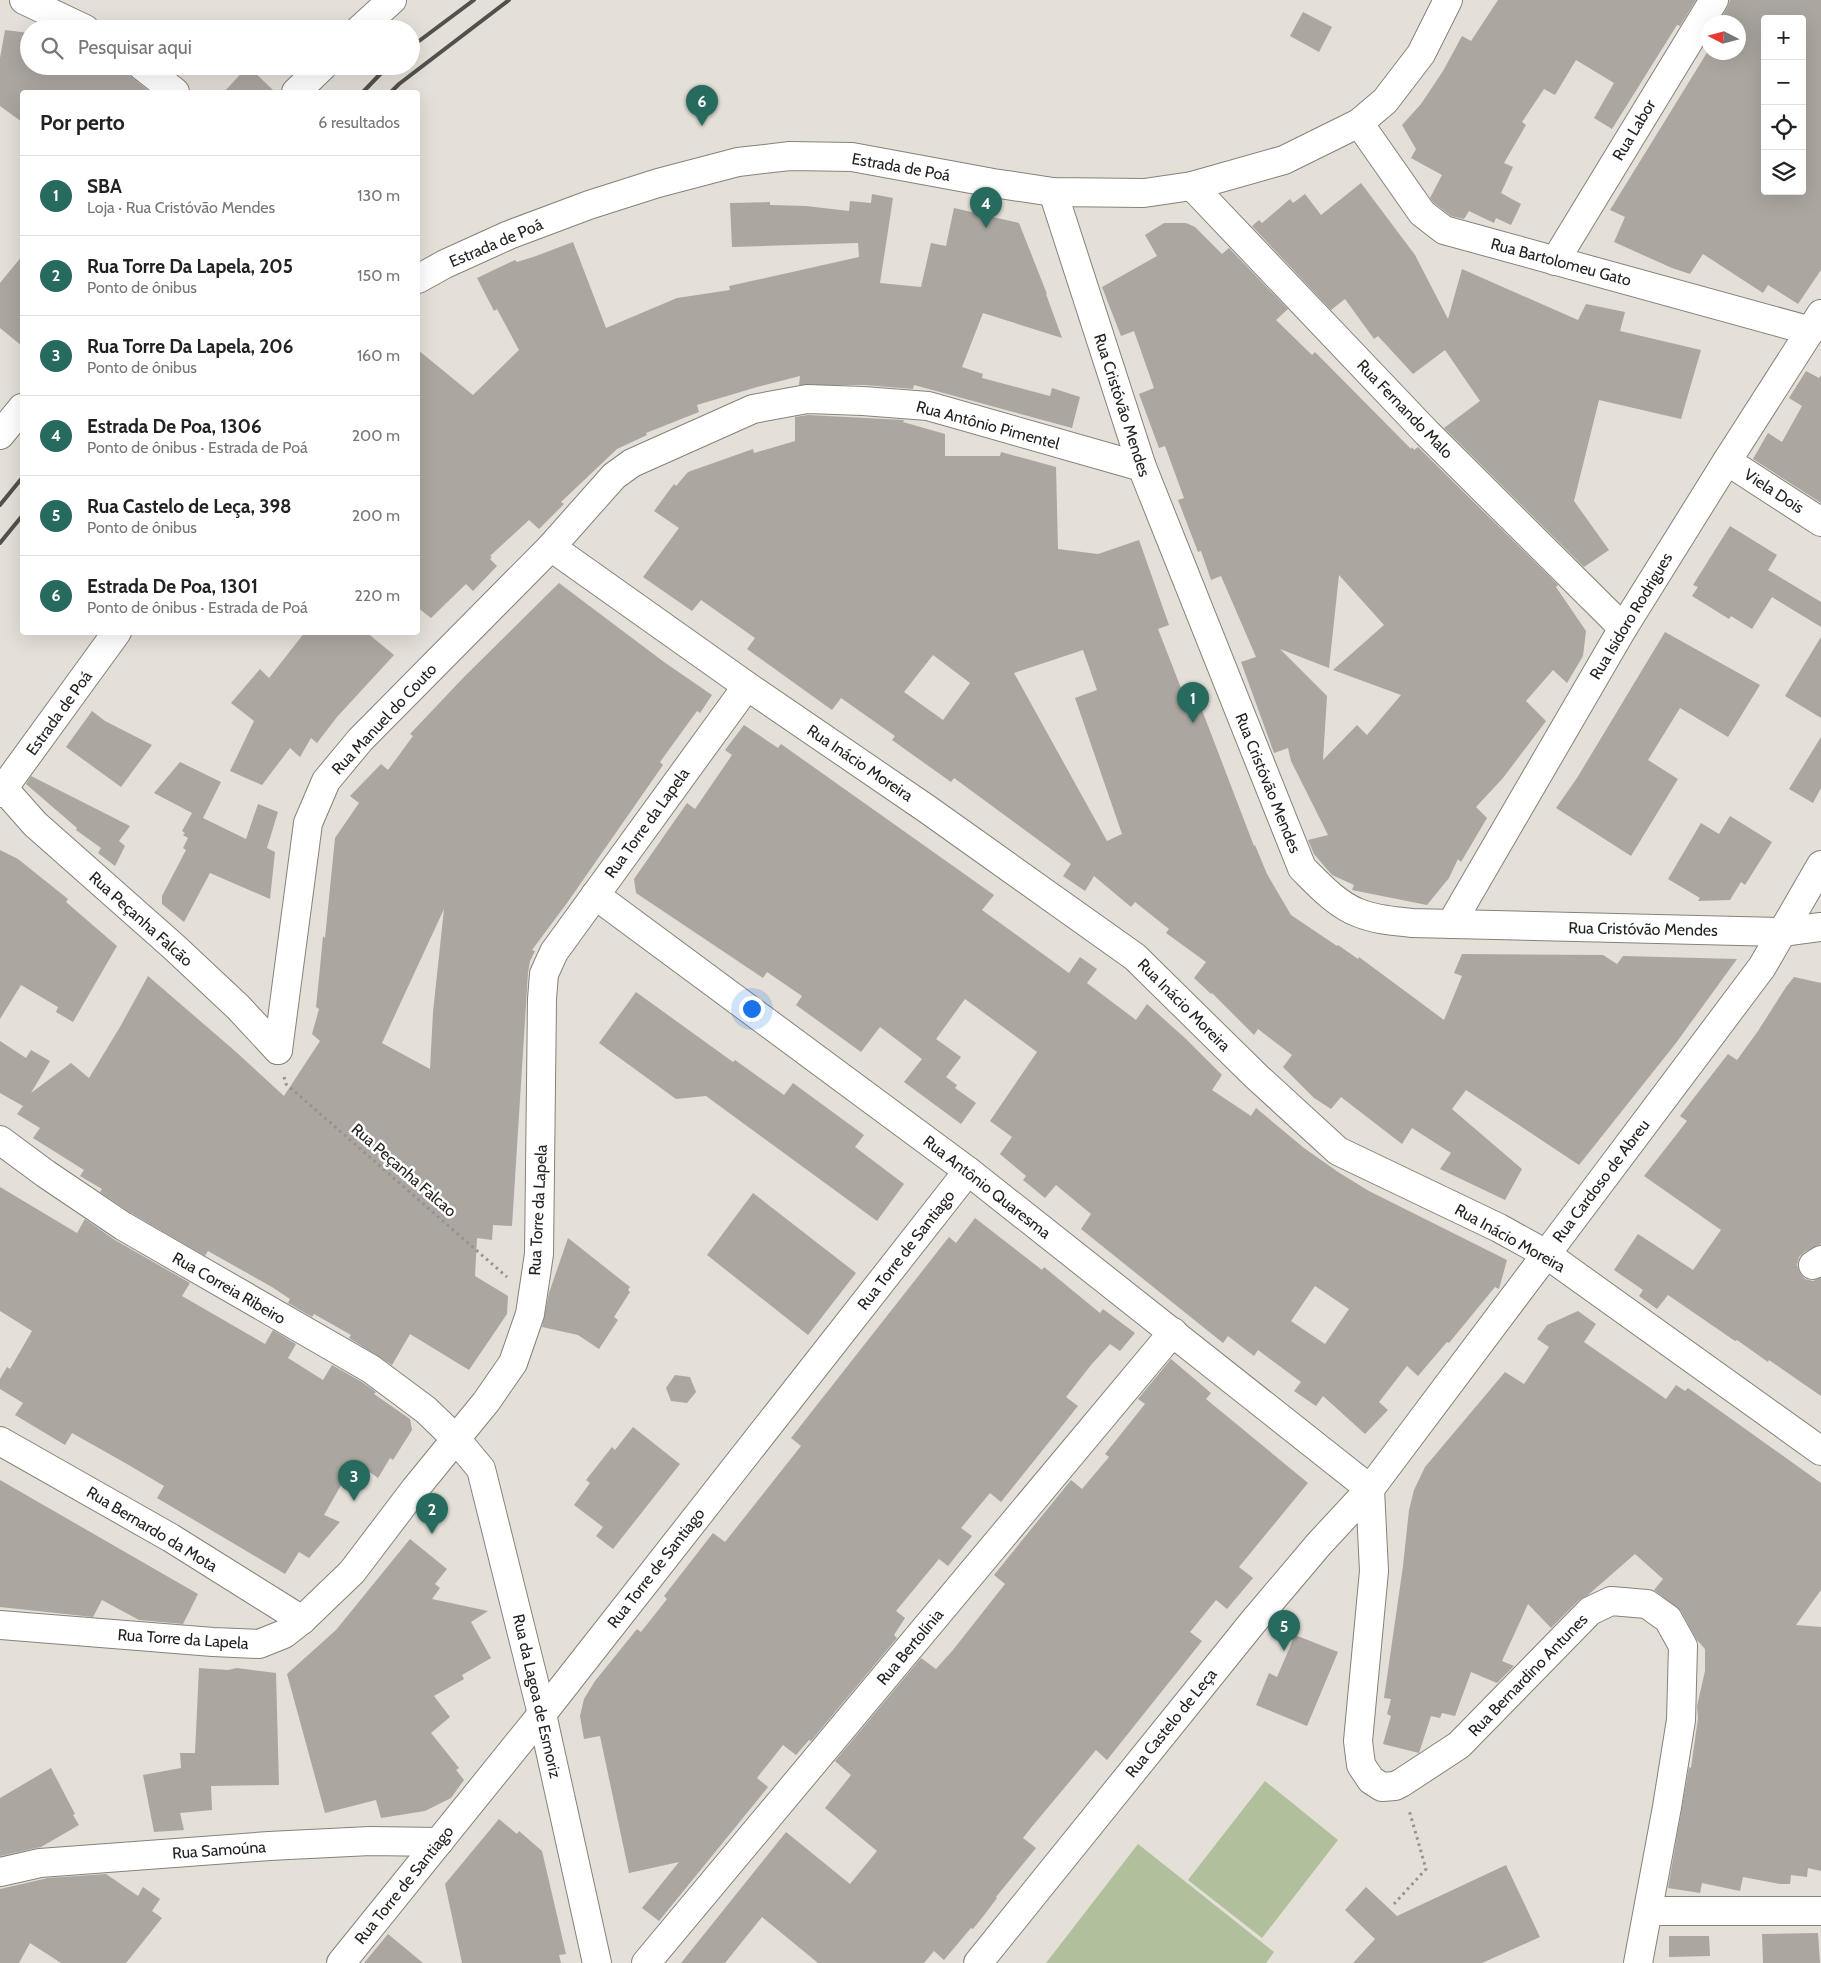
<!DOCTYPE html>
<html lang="pt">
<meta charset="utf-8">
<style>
body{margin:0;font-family:Cabin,sans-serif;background:#f2f2f2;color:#222}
.controls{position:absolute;right:15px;top:15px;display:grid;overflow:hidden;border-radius:5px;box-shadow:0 5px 20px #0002}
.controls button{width:45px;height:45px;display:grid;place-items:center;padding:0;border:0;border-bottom:1px solid #e0e0e0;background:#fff;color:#222;font:25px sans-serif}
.compass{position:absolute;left:1701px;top:15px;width:45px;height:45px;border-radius:50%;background:#fff;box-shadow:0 5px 20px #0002;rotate:276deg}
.you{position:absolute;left:751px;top:1008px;width:18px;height:18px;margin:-12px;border:4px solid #fff;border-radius:50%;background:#1a73e8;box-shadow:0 0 0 8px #1a73e833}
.badge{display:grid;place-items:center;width:32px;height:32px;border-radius:50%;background:#276b5e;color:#fff;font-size:16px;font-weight:700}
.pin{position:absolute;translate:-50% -41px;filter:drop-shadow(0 1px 2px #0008)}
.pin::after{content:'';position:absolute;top:26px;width:18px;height:15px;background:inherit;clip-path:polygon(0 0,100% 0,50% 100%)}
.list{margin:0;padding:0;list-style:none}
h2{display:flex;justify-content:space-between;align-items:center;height:65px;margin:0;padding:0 20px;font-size:21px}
h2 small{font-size:16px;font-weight:400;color:#767676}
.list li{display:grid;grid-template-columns:32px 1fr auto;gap:15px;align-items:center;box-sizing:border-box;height:80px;padding:0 20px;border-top:1px solid #e0e0e0}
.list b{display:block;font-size:19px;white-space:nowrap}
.list p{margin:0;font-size:16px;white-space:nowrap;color:#767676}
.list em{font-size:16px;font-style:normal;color:#767676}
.icon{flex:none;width:28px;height:28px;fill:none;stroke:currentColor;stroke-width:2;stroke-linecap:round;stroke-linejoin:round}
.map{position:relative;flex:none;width:1821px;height:1963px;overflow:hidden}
.search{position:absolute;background:#fff;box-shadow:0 5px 20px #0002;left:20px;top:20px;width:400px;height:55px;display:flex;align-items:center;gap:12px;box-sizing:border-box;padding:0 18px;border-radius:28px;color:#767676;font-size:19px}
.panel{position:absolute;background:#fff;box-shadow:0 5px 20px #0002;left:20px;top:90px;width:400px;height:545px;border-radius:5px}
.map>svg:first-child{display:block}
.green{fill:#b0bf9c}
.building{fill:#aba69f;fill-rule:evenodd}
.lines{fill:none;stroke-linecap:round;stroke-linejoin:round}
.minor-casing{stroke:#86827a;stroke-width:30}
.major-casing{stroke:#86827a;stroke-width:30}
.path{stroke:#96928c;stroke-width:3;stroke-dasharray:2.5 4;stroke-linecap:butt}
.minor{stroke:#fff;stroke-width:28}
.major{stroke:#fff;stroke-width:28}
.rail{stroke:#53504c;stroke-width:4}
.labels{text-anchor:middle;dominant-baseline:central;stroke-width:5;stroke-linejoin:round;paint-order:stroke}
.street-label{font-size:16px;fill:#252320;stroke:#fff}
</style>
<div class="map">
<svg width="1821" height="1963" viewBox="0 0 1821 1963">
<rect width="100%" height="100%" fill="#e4dfd7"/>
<g class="green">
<polygon points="1265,1781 1338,1840 1262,1938 1188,1880"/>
<polygon points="1138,1844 1274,1952 1266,1963 1046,1963"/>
</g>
<g class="building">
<polygon points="1498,0 1696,0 1680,26 1677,25 1612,129 1594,118 1614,83 1576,60 1555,95 1544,89 1522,122 1526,125 1504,163 1513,167 1501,193 1521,204 1511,225 1496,218 1494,223 1469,211 1464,219 1451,216 1433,202 1430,198 1442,175 1411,158 1416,149 1402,125 1421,104 1443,71 1462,36 1471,41"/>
<path d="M1730,0h91v270l-23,34 -30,-19 -5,8 -60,-39 -13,20 -18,-6 -58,-26 11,-25 -15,-7 98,-159 30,1v-30h-19l8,-14zM1765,19h37v172h-37z"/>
<polygon points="1303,12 1332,27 1319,52 1290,36"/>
<polygon points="5,30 29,33 29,66 118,66 150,92 22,92 22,122 0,106 0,58"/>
<polygon points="248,66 275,92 224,92"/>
<polygon points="1361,183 1415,255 1448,319 1462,269 1578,320 1586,304 1625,312 1620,331 1701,350 1681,419 1599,400 1574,501 1609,550 1584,567 1444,428 1480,401 1445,350 1413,374 1378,336 1374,339 1345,299 1331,310 1252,226 1259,220 1262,223 1290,199 1293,203 1305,194 1321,215"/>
<polygon points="872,194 893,198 880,283 921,287 931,243 946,246 954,208 1019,223 1047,294 1046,294 1062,338 983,313 962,367 983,374 982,378 1050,396 1052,388 1080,397 1072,428 914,385 913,389 864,385 799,385 800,376 757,387 697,405 699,412 646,433 647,435 617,449 561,502 564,504 539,529 529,520 490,556 492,557 490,559 497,566 473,591 466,584 431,618 418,608 418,350 473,395 519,350 497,309 494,311 477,278 515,260 517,262 536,256 573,242 606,328 677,298 730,290 729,286 859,257 858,243 732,247 730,203 770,202 770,205 806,206 849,211 850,201 871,203"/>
<path d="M1164,223h22l9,4 27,27 7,-6 59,61 -12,11 36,35 3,-3 96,97 1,-2 2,3 4,-3 140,138 -2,2 30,44 -3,25 -16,27 -14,-13 -27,31 20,20 -43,57 -27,29 11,11 -26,44 -3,-3 -9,19 -22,27 -75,-15 2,-5 -22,-10 -18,-21 -6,-14 20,-5 -37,-74 -3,-13 -14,5 -33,-91 15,-5 -35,-81 -10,4 -10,-29 -3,1 -20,-52 6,-2 -19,-52 -6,2 -20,-54 15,-6 -20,-57 -13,5 -19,-49 55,-31 -12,-21zM1339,575l45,50 -51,45 68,25 -34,40 -10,-10 -34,35 4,-64 -47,-47 49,19z"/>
<polygon points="22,256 22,346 0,328 0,283"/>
<polygon points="1806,371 1819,378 1821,375 1821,503 1753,459 1768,433 1782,442 1802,406 1789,398"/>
<path d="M808,415l96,5 -1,2 42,12v22h55l1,-4 55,15 2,82 40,5 41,-14 30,85 -11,4 23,59 11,-4 62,162 1,-1 12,29 24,41 46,31 1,-1 20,14 1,-2 85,63 18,-44 -8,-3 8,-19 141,1 14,9 6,-8 114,3 -61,84 -97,122 -113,-75 -14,19 70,60 -17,31 -65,-31 11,-16 -39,-25 -10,16 -61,-47 -10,12 -17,-11 -31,-31 9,-12 -34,-26 -4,6 -42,-42 -1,1 -17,-16 12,-16 -40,-29 3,-4 -34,-27 -4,5 -37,-31 -9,15 -22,-15 8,-12 -117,-86 -3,4 -59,-42 3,-4 -54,-38 -9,12 -21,-15 -64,-46 8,-11 -54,-38 -9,11 -49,-34 36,-49 -25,-17 20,-27 2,2 12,-14 65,-23 1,4 41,-12v-24zM1083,650l14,40 -22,8 47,136 -15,7 -93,-168zM933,655l37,28 -27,37 -39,-28z"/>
<polygon points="1730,526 1777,555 1768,570 1821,602 1821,627 1772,597 1752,629 1731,616 1729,619 1692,596 1698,587 1693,585"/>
<path d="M559,583l105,79 48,33 -12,18 -3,-2 -37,51 3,3 -96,138 -35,47 3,1 -5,10 -2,12 -16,253 -19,-1 -1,15 -15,-2 -2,38 33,20 -1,18 -38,56 -59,-36 -18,31 -43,-27 2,-3 -37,-21 -2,3 -24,-14 2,-4 -18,-12 -64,-36 -3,5 -74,-43 -31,-21 2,-3 -22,-13 4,-6 -51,-32 7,-10 -23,-14 6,-8 -23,-13v-52l26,17 5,-8 19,11 -19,32 40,-30 18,15 31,-51 28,-51 87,75 49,45 36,-55 -8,-7 7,-25 -3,-2 3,-29 4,-42 2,2 10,-100 24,-35 -9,-7 31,-32 7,6 25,-34 -3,-2 54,-57zM444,909l-11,103 -3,57 -48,-26z"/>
<polygon points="305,632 366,632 394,655 337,717 317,743 311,738 300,757 290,748 262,785 230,771 254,721 231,703 260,669 269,678"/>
<polygon points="1665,632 1760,685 1728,737 1680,708 1648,760 1678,779 1631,856 1556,808 1577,778"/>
<polygon points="1821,637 1821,718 1785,696"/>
<polygon points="92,711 105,721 152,745 121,787 66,747"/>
<path d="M744,725l34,23 3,-4 213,151 -12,15 87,63 11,-16 17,12 -10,14 49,37 11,-16 39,35 36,36 -10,15 39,26 5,-8 48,40 34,24 31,19 138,69 -8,29 -4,-2 -46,56 -2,-1 -29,34 -11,-10 -28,36 9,8 -23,24 -42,-38 -7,10 -22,-15 7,-9 -43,-32 -4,6 -26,-20 -5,7 -142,-114 10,-15 -35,-29 -11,13 -22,-18 3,-4 -26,-22 12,-17 -22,-16 47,-69 -72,-53 -29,40 25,18 -15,20 11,8 -2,3 21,15 -15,21 -57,-42 18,-23 -42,-32 -19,25 -65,-47 6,-9 -35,-24 -4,6 -127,-85 -2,-14 53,-76 8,6 37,-54 -7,-5zM1315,1286l34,23 -24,35 -34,-23z"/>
<polygon points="1821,737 1821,788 1813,803 1789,789"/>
<polygon points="180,762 221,782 203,818 246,839 258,804 278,812 267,848 275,852 270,899 210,873 184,922 162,904 162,896 186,850 183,848 188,838 183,835 185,833 182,831 192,813 154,793"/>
<polygon points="31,776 130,826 119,841 125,846 115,866 98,853 101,848 76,830 77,828 26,784"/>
<polygon points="1730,816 1772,842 1745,885 1741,882 1730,900 1698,901 1700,898 1668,879 1701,823 1719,834"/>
<polygon points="0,850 18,859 68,899 66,902 117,946 73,1022 56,1012 58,1007 21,985 0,1019"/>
<polygon points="1794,977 1821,983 1821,1244 1804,1252 1799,1257 1797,1265 1800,1273 1805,1279 1813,1281 1821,1278 1821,1396 1769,1360 1768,1362 1737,1340 1735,1341 1668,1295 1657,1309 1639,1296 1643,1290 1614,1270 1638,1234 1693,1270 1721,1230 1644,1176 1687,1121 1680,1116 1693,1099 1728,1054 1737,1060 1758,1031 1786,987"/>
<polygon points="636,992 733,1062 735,1060 784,1095 793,1083 864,1135 855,1147 904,1184 877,1221 706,1096 676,1099 599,1043"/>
<polygon points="0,1187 77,1233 85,1219 115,1240 190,1283 182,1296 265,1344 273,1330 296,1344 288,1358 323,1380 332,1365 362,1382 376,1392 374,1394 410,1419 412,1430 393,1460 390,1458 378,1478 364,1468 357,1479 348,1473 324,1515 340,1522 309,1558 299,1552 285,1574 157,1498 164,1486 127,1464 72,1433 65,1445 15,1415 23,1403 0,1389 0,1379 7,1367 10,1369 32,1331 0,1311"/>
<polygon points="753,1193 856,1273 808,1335 707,1255"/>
<polygon points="975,1218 1042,1270 1044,1267 1100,1313 1103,1309 1135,1333 1120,1351 1110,1344 1091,1365 1066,1397 1078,1406 1001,1502 990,1493 961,1528 972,1536 948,1566 939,1559 896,1611 905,1618 894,1635 897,1638 811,1741 809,1740 796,1755 783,1745 757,1778 768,1787 659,1921 642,1908 679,1862 629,1873 600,1736 584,1739 580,1716 584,1699 595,1681 637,1629 641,1632 667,1599 664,1596 713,1533 725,1542 801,1446 791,1438 949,1237 956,1243"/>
<polygon points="568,1238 630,1287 628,1290 630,1292 614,1317 618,1320 599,1349 578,1335 542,1327 549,1293"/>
<polygon points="1578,1311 1596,1324 1584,1342 1666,1399 1676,1385 1685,1391 1688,1388 1821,1483 1821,1590 1796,1625 1821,1627 1821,1871 1808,1868 1807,1877 1791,1875 1790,1884 1780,1884 1743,1877 1740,1891 1702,1883 1700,1893 1668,1888 1689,1767 1691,1768 1698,1718 1697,1706 1705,1671 1705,1649 1697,1640 1681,1611 1654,1590 1663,1579 1635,1554 1588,1595 1579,1600 1551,1628 1528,1604 1502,1661 1514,1666 1497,1683 1471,1672 1455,1716 1442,1713 1440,1718 1431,1716 1419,1753 1383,1744 1391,1716 1387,1714 1391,1699 1384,1698 1403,1566 1409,1510 1414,1490 1425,1467 1505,1372 1524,1384 1549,1347 1537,1339 1547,1325"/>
<polygon points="1171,1359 1211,1393 1206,1399 1308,1483 1239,1567 1253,1578 1227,1609 1216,1600 1190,1632 1202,1641 1107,1760 1096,1750 1030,1829 1023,1838 1036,1848 996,1897 997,1898 985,1914 973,1929 971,1928 944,1960 934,1951 924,1963 818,1963 762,1917 725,1963 681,1963 786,1832 850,1884 877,1851 825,1808 851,1775 835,1761 921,1658 936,1669 953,1650 1005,1584 994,1575 1071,1480 1082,1489 1109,1457 1105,1454 1145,1404 1138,1399"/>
<polygon points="675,1375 690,1377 696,1392 687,1403 671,1401 666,1388"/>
<polygon points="633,1427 680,1464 613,1549 596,1536 603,1527 574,1505 590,1483 586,1480 612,1447 615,1450"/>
<polygon points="0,1480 198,1594 183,1624 139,1620 102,1600 93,1617 0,1607"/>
<polygon points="410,1539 447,1569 435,1584 440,1588 432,1599 488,1611 471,1622 491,1658 462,1675 464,1679 434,1696 450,1717 431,1733 459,1768 456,1770 464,1780 451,1798 425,1811 381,1818 376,1800 325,1813 287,1674 336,1630"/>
<polygon points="1295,1635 1338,1652 1307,1726 1256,1705 1269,1673 1277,1677"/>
<polygon points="199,1668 228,1670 237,1668 276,1673 279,1785 211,1786 212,1810 180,1813 184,1830 154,1832 143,1775 181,1768 180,1753 195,1753"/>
<polygon points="51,1768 75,1814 73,1815 79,1825 41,1847 0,1856 0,1798"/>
<polygon points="499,1819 517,1834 519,1831 542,1851 566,1954 559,1955 561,1963 462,1963 445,1884"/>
<polygon points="1506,1865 1540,1937 1482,1963 1353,1963 1375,1939 1345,1910 1366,1887 1397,1916"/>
<polygon points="106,1874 138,1896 143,1887 160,1899 152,1911 162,1918 126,1963 61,1963 30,1943 19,1963 0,1963 0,1889 48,1878"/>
<polygon points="1818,1933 1820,1963 1763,1963 1762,1934"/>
<polygon points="388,1934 423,1963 364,1963"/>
<polygon points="1669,1936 1709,1936 1710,1956 1669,1957"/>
</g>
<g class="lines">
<defs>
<g id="minor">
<polyline points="24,0 85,29"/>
<polyline points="142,66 175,92"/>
<polyline points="1359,123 1422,213 1444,230 1811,331"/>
<polyline points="1192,186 1427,433 1623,628"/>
<path d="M1053,192l89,275 160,401c16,16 35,37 57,45 17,7 35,8 53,10l370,9 39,-5"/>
<polyline points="1555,261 1714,0"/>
<polyline points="1727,461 1821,522"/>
<polyline points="551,547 747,686 927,809 1135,957 1256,1076 1338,1151 1499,1228 1546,1254 1821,1451"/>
<polyline points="4,789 35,824 174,947 238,1007 278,1050"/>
<polyline points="595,895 968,1171 1370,1489"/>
<polyline points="1451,924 1623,628 1727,461 1821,314"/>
<polyline points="278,1050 308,823 326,781 360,740 551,547 614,476 632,463 753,409 807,399 863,401 928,406 1142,467"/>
<polyline points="0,1140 46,1174 123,1226 371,1369 426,1410 456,1439 481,1469 542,1714 597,1963"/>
<polyline points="1813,1265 1821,1260"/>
<polyline points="0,1441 171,1538 302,1620"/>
<polyline points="1370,1489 1374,1571 1358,1741 1361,1765 1371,1780 1382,1787 1395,1786 1401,1783 1459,1745 1590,1611 1611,1601 1647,1604 1668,1619 1683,1646 1681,1720 1667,1807 1638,1963"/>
<polyline points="0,1625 213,1642 259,1644 284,1634 302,1620 352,1572 415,1489 486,1402 513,1363 530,1314 539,1254 542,999 544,974 554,952 747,686"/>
<polyline points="0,1872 40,1863 269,1846 370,1841 439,1842"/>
<polyline points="1649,1911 1821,1911"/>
<polyline points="341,1963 542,1714 968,1171"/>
<polyline points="646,1963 1173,1332"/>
<polyline points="978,1963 1253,1622 1319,1544 1370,1489 1762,967 1821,865"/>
</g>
<g id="major">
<polyline points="360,29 392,0"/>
<polyline points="296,92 323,66"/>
<polyline points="418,279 445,264 509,235 589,205 658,183 738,162 790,156 852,157 993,183 1053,192 1144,193 1192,186 1284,160 1359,123 1385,101 1421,54 1448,0"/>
<polyline points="0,435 22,408"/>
<polyline points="0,793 117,632"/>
</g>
</defs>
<use href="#minor" class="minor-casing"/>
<use href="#major" class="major-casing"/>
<g class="path">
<polyline points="284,1077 286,1084 507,1277"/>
<polyline points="1394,1904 1426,1869 1409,1810"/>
</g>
<use href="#minor" class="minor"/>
<use href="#major" class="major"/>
<g class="rail">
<polyline points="411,47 474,0"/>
<polyline points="363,92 388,66"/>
<polyline points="391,92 399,84 509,0"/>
<polyline points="0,505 22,478"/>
<polyline points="0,543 22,516"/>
</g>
</g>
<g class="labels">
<g class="street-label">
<text transform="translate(1634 130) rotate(-59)">Rua Labor</text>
<text transform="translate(901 167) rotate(10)">Estrada de Poá</text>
<text transform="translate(496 243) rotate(-23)">Estrada de Poá</text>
<text transform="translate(1561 262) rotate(15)">Rua Bartolomeu Gato</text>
<text transform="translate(1122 405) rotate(72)">Rua Cristóvão Mendes</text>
<text transform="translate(1405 409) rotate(46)">Rua Fernando Malo</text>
<text transform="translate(988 425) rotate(15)">Rua Antônio Pimentel</text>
<text transform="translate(1774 491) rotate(33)">Viela Dois</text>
<text transform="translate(1631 616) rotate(-59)">Rua Isidoro Rodrigues</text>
<text transform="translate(59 713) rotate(-54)">Estrada de Poá</text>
<text transform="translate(384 719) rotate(-47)">Rua Manuel do Couto</text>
<text transform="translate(860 763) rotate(34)">Rua Inácio Moreira</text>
<text transform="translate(1268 783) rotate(68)">Rua Cristóvão Mendes</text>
<text transform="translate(647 823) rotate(-54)">Rua Torre da Lapela</text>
<text transform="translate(141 919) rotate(42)">Rua Peçanha Falcão</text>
<text transform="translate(1643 929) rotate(1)">Rua Cristóvão Mendes</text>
<text transform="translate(1184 1005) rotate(45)">Rua Inácio Moreira</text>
<text transform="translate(404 1170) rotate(41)">Rua Peçanha Falcao</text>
<text transform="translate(1601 1181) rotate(-53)">Rua Cardoso de Abreu</text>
<text transform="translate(987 1187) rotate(38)">Rua Antônio Quaresma</text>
<text transform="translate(538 1210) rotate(-87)">Rua Torre da Lapela</text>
<text transform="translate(1510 1238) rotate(29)">Rua Inácio Moreira</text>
<text transform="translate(906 1250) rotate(-52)">Rua Torre de Santiago</text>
<text transform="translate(229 1288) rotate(30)">Rua Correia Ribeiro</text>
<text transform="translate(152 1529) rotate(31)">Rua Bernardo da Mota</text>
<text transform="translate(656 1568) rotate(-52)">Rua Torre de Santiago</text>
<text transform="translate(183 1639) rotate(4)">Rua Torre da Lapela</text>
<text transform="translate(910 1647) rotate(-50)">Rua Bertolínia</text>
<text transform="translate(1528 1675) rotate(-46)">Rua Bernardino Antunes</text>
<text transform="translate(537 1696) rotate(77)">Rua da Lagoa de Esmoriz</text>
<text transform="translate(1171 1723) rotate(-51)">Rua Castelo de Leça</text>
<text transform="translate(219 1850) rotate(-4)">Rua Samoúna</text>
<text transform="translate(404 1885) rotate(-51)">Rua Torre de Santiago</text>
</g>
</g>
</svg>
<div class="controls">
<button>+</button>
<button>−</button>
<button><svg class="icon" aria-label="locate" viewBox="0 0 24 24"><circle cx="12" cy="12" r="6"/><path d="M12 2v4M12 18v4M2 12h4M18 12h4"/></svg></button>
<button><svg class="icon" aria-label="layers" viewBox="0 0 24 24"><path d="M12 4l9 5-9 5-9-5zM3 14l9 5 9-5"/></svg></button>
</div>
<svg class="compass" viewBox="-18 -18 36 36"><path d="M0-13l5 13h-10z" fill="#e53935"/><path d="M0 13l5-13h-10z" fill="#767676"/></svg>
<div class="you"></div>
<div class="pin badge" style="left:1193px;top:723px">1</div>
<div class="pin badge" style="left:432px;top:1534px">2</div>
<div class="pin badge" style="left:354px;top:1501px">3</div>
<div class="pin badge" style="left:986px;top:228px">4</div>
<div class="pin badge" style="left:1284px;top:1651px">5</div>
<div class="pin badge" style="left:702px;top:126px">6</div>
<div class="search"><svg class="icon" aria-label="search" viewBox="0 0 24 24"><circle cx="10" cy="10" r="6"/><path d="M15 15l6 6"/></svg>Pesquisar aqui</div>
<section class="panel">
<h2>Por perto<small>6 resultados</small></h2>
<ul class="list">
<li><span class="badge">1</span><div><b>SBA</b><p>Loja · Rua Cristóvão Mendes</p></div><em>130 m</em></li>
<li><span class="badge">2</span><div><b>Rua Torre Da Lapela, 205</b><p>Ponto de ônibus</p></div><em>150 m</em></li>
<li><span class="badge">3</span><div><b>Rua Torre Da Lapela, 206</b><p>Ponto de ônibus</p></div><em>160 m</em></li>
<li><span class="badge">4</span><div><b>Estrada De Poa, 1306</b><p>Ponto de ônibus · Estrada de Poá</p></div><em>200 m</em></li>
<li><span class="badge">5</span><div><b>Rua Castelo de Leça, 398</b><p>Ponto de ônibus</p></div><em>200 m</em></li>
<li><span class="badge">6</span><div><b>Estrada De Poa, 1301</b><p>Ponto de ônibus · Estrada de Poá</p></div><em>220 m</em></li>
</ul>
</section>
</div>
